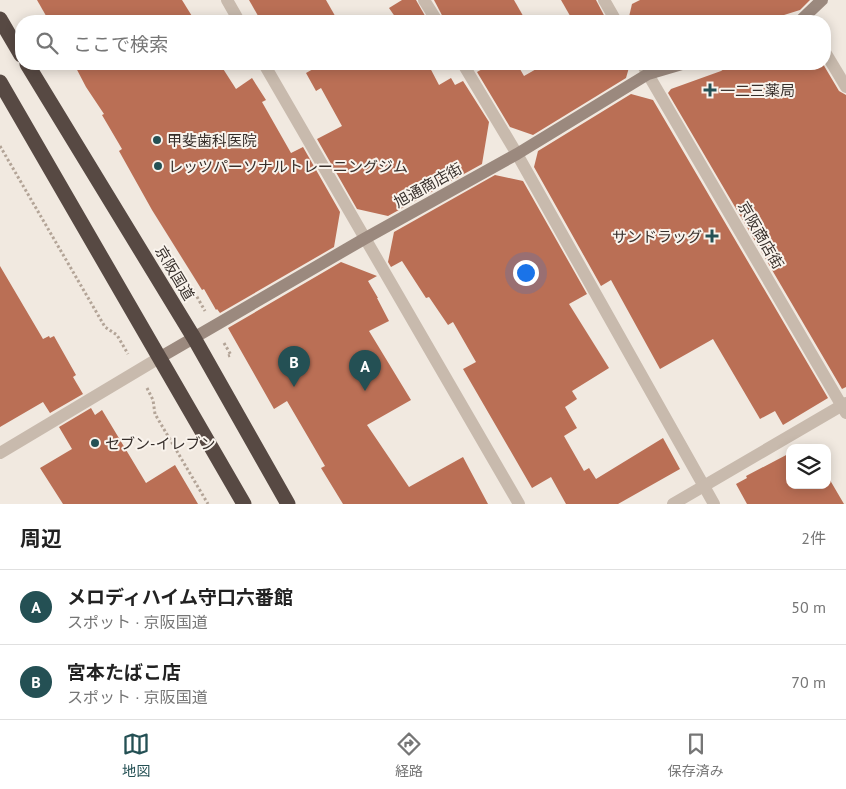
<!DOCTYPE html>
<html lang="ja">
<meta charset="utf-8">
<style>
body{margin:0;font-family:"PT Sans","Noto Sans JP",sans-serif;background:#f6f6f6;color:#222}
.controls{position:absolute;right:15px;bottom:15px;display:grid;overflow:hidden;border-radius:10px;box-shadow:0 2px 12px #0003}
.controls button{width:45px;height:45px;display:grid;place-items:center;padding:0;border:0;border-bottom:1px solid #e0e0e0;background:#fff;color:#222;font:25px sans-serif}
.you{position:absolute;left:525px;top:272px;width:18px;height:18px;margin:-12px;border:4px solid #fff;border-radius:50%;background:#1a73e8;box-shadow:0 0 0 8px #1a73e833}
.badge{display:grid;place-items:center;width:32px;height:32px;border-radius:50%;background:#245054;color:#fff;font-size:16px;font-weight:700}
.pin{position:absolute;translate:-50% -41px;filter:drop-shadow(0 1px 2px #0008)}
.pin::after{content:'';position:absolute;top:26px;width:18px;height:15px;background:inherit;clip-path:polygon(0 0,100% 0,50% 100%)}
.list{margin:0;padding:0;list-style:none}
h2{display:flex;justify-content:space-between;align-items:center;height:65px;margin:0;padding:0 20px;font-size:21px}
h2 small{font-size:16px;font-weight:400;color:#767676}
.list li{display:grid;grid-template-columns:32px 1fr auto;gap:15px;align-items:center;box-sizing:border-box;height:75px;padding:0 20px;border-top:1px solid #e0e0e0}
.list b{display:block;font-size:19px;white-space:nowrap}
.list p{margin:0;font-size:16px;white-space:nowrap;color:#767676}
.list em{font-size:16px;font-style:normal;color:#767676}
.icon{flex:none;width:28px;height:28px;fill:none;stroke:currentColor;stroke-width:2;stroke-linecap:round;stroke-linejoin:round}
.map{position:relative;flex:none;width:846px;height:504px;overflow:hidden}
.search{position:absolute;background:#fff;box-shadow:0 2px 12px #0003;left:15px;right:15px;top:15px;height:55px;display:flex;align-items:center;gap:12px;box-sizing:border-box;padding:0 18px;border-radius:20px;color:#767676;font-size:19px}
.sheet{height:215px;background:#fff}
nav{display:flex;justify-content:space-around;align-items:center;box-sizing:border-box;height:70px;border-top:1px solid #e0e0e0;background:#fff;font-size:14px;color:#767676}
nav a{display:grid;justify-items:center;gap:2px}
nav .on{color:#245054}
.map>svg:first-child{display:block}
.building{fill:#ba6f55}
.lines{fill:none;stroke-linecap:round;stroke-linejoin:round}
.path{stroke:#b3a497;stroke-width:3;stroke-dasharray:2.5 2.5;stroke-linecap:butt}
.street{stroke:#c8baad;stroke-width:12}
.secondary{stroke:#9b897e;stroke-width:12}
.highway{stroke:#574943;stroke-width:15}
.poi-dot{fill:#245054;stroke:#f9f3ec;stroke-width:2}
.labels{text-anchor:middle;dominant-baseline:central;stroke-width:4;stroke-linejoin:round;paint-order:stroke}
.poi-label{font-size:15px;fill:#372f2b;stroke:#f9f3ec;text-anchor:start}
.street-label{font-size:15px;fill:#372f2b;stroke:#f9f3ec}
</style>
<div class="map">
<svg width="846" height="504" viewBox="0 0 846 504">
<rect width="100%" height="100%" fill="#f1e9e0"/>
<g class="building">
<polygon points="37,0 182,0 195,21 49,21"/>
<polygon points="249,0 326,0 338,21 261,21"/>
<polygon points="402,0 416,0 428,21 398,21 389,8"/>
<polygon points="434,0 514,0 526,21 445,21"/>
<polygon points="561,0 596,0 607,21 573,21"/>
<polygon points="640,0 810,0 800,10 765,21 628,21 632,4"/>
<polygon points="74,64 220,64 236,89 252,78 266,100 262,102 291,153 303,147 340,212 334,247 220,313 217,309 216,310 204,289 202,290 152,210 119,151 122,149 102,115 104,114 86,87"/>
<polygon points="322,64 428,64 439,85 451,78 455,85 463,81 489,122 482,164 388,216 357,209 317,139 342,126 321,88 316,91 306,73"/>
<polygon points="491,64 517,64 524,76 545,64 630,64 626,78 533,135 510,127 477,72"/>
<polygon points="732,64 823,64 839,91 846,95 846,387 842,389 668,93 671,89 721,71"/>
<polygon points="631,94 653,100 828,398 783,425 775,411 760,419 713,339 660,369 611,280 601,286 534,167 538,151"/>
<polygon points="495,175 523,181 587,294 569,304 609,368 572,391 577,399 565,407 577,428 564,436 584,471 589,468 596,479 663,438 680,469 618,504 566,504 551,477 532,488 463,369 476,362 453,322 448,325 429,297 426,298 402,261 391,267 388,262 394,232"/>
<polygon points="341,262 377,276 368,281 378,298 377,298 389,321 369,331 411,400 367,425 409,487 463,457 488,504 343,504 321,468 325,466 287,401 274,409 228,328"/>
<polygon points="0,266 43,339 49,336 50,338 54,336 76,375 73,377 83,394 50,413 43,402 0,427"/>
<polygon points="91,408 95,415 102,410 146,483 175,465 198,504 63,504 40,468 72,449 59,427"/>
<polygon points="790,453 790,485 827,485 827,475 844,504 747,504 736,484 747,478 746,476"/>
</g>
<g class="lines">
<g class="path">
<polyline points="0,146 105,327 117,335 128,354"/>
<polyline points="188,291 192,288 205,311"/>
<polyline points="224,343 231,355 228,356"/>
<polyline points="147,388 153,400 155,414 208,504"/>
</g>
<g class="street">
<polyline points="227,0 239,21"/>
<polyline points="424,0 437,21"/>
<polyline points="604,0 616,21"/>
<polyline points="825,52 846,87"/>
<polyline points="264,64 519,504"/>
<polyline points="463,64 517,154 714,504"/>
<polyline points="642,64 846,413"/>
<polyline points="0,453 159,358"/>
<polyline points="673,504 846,403"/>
</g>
<g class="secondary">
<polyline points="800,21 822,0"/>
<polyline points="159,358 364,239 517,154 648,74 682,64"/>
</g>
<g class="highway">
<polyline points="0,19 21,55"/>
<polyline points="27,64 194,338 288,504"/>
<polyline points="0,82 244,504"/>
</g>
</g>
<g class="poi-dot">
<path d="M707.5 82.5h5v5h5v5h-5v5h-5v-5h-5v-5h5z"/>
<circle cx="157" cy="140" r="5"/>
<circle cx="158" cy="166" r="5"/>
<path d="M709.5 228.5h5v5h5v5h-5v5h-5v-5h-5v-5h5z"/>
<circle cx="95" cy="443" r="5"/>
</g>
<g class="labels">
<g class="poi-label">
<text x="720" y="90">一二三薬局</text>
<text x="167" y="140">甲斐歯科医院</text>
<text x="168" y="166">レッツパーソナルトレーニングジム</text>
<text x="702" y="236" text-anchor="end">サンドラッグ</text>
<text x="105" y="443">セブン-イレブン</text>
</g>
<g class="street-label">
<text transform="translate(428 185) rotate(-29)">旭通商店街</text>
<text transform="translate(761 235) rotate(60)">京阪商店街</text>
<text transform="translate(175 273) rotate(59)">京阪国道</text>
</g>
</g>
</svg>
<div class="controls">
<button><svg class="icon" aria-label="layers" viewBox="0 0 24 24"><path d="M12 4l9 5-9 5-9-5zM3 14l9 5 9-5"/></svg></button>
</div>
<div class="you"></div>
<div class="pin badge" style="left:365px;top:391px">A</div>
<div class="pin badge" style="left:294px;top:387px">B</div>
<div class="search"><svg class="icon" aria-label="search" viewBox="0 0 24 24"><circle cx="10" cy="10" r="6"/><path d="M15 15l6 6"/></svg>ここで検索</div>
</div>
<section class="sheet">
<h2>周辺<small>2件</small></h2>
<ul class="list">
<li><span class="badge">A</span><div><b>メロディハイム守口六番館</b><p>スポット · 京阪国道</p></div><em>50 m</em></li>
<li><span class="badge">B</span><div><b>宮本たばこ店</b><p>スポット · 京阪国道</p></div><em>70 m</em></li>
</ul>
</section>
<nav>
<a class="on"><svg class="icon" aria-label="map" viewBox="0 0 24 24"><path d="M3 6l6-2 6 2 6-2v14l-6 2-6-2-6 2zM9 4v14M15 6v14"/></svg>地図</a>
<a><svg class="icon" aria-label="directions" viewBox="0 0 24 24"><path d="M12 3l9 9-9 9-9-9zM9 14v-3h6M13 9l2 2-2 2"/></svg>経路</a>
<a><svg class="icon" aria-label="saved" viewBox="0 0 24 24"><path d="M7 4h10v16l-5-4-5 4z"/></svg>保存済み</a>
</nav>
